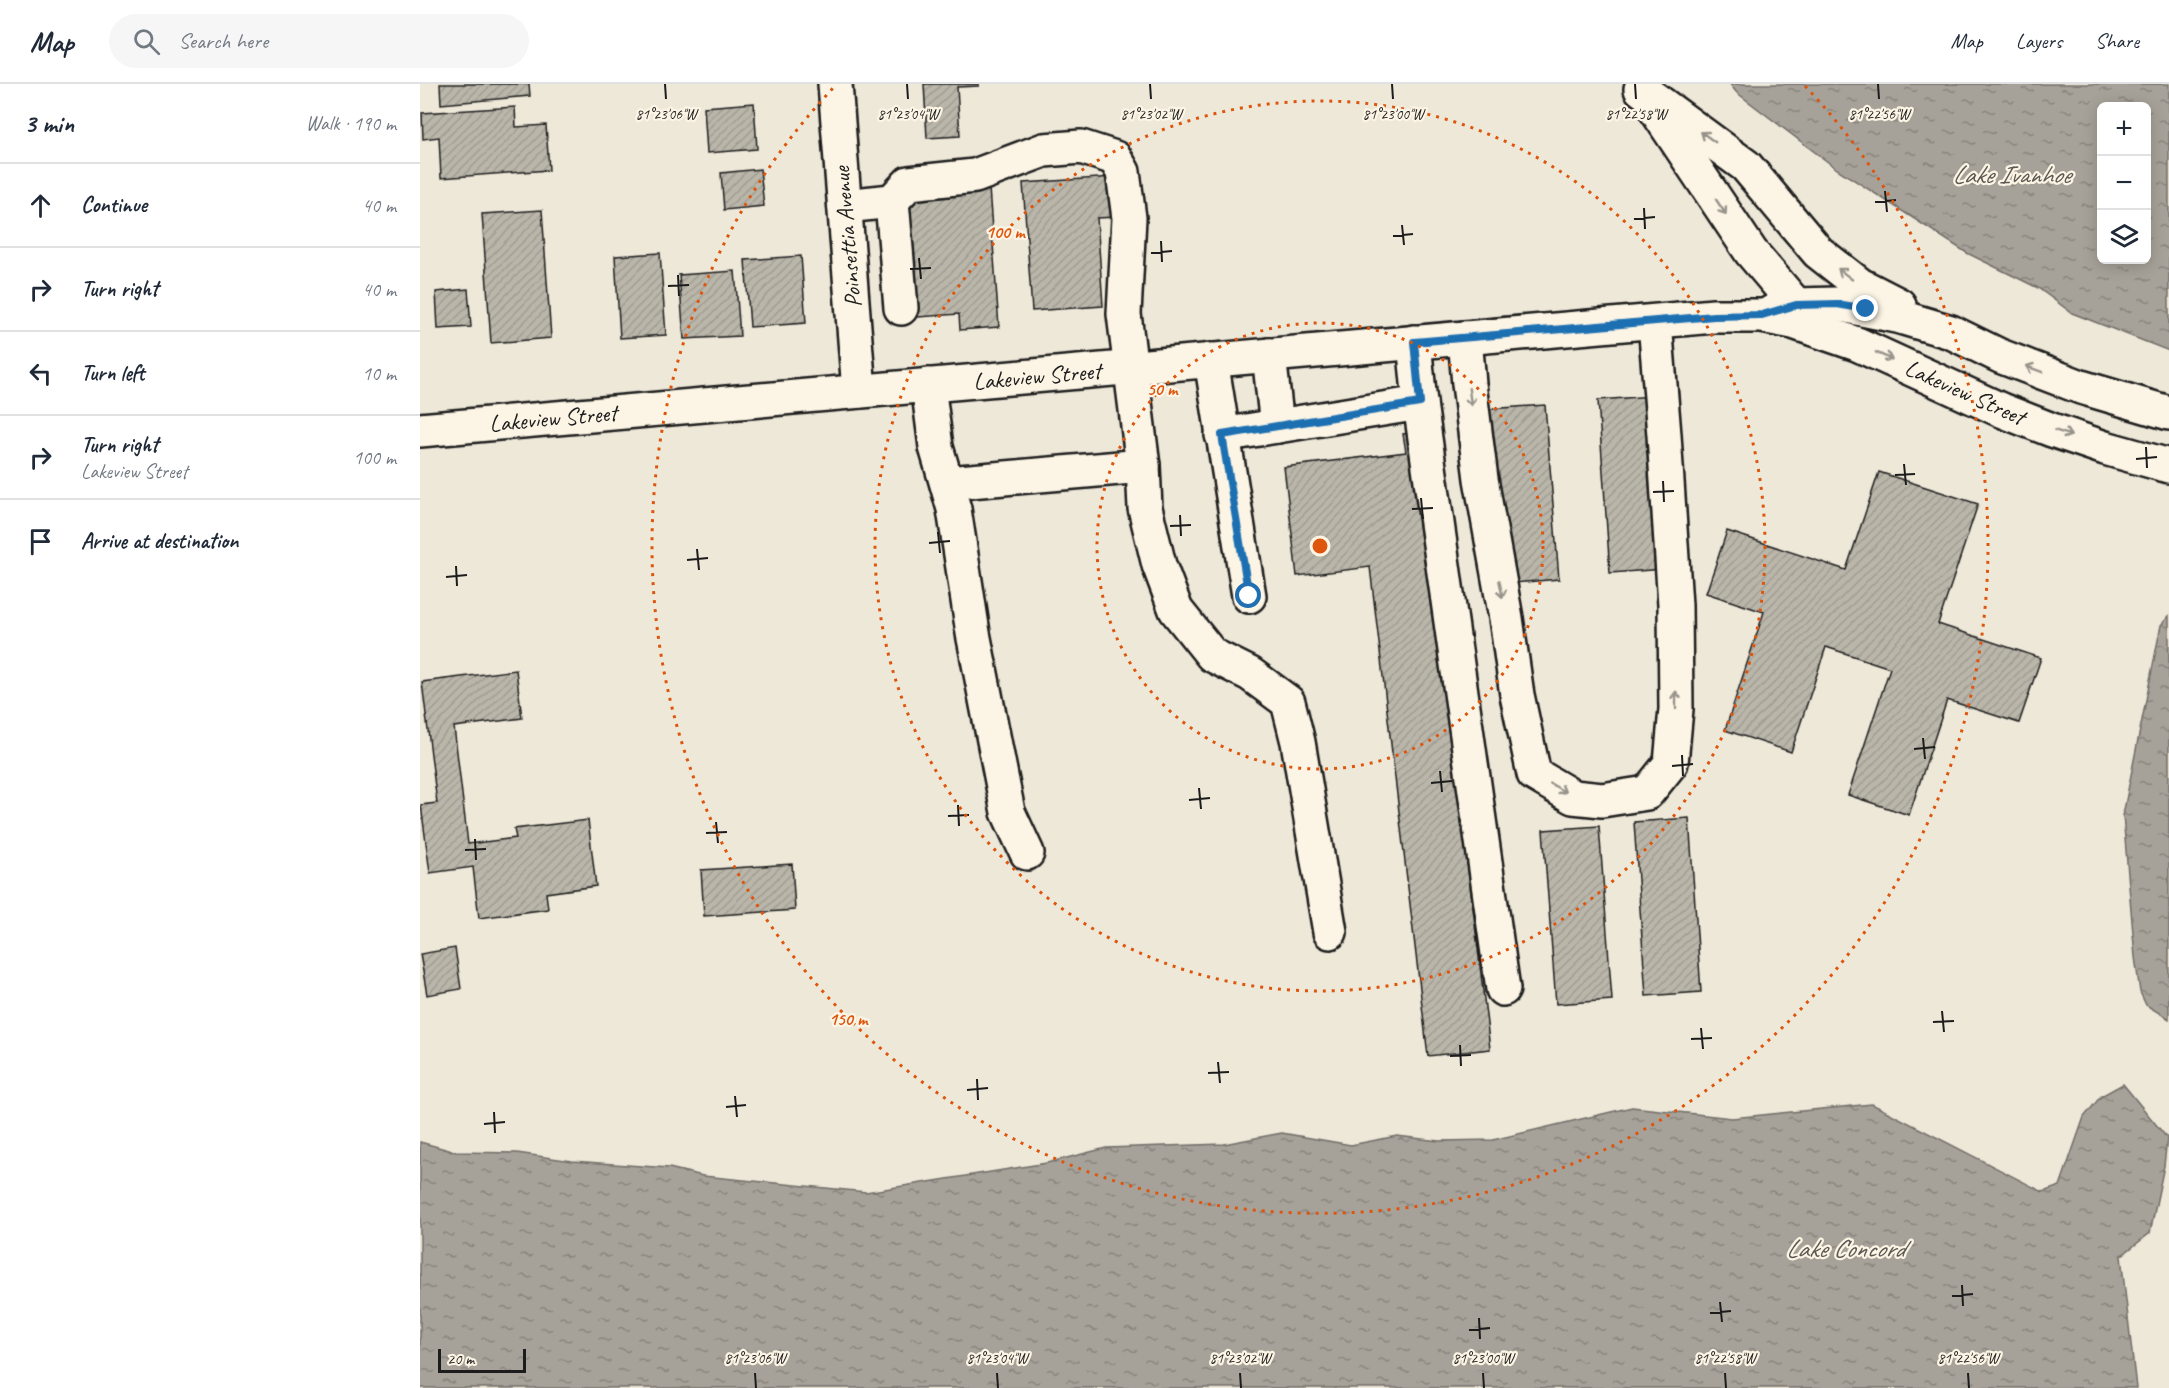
<!DOCTYPE html>
<meta charset="utf-8">
<style>
body{margin:0;font-family:Caveat,sans-serif;background:#f6f6f7;color:#1f2937}
.controls{position:absolute;right:18px;top:18px;display:grid;overflow:hidden;border-radius:9px;box-shadow:0 3px 15px #0003}
.controls button{width:54px;height:54px;display:grid;place-items:center;padding:0;border:0;border-bottom:2px solid #e0e1e3;background:#fff;color:#1f2937;font:30px sans-serif}
.scale{position:absolute;left:18px;bottom:15px;width:88px;box-sizing:border-box;padding-left:6px;border:3px solid #1c1c1c;border-top:0;font-size:16px;line-height:21px;white-space:nowrap;color:#1c1c1c;-webkit-text-stroke:4px #fcf5e5;paint-order:stroke}
.stop{position:absolute;width:18px;height:18px;margin:-14px;border:4px solid #1f6fb2;border-radius:50%;background:#fff}
.stop.end{background:#1f6fb2;border-color:#fff;box-shadow:0 2px 6px #0008}
.list{margin:0;padding:0;list-style:none}
h2{display:flex;justify-content:space-between;align-items:center;height:78px;margin:0;padding:0 24px;font-size:26px}
h2 small{font-size:20px;font-weight:400;color:#747a83}
.list li{display:grid;grid-template-columns:39px 1fr auto;gap:18px;align-items:center;box-sizing:border-box;height:84px;padding:0 24px;border-top:2px solid #e0e1e3}
.list b{display:block;font-size:22px;white-space:nowrap}
.list p{margin:0;font-size:20px;white-space:nowrap;color:#747a83}
.list em{font-size:20px;font-style:normal;color:#747a83}
.icon{flex:none;width:33px;height:33px;fill:none;stroke:currentColor;stroke-width:2;stroke-linecap:round;stroke-linejoin:round}
.map{position:relative;flex:none;width:1749px;height:1304px;overflow:hidden}
header{display:flex;align-items:center;gap:36px;box-sizing:border-box;height:84px;padding:0 30px;background:#fff;border-bottom:2px solid #e0e1e3}
header strong{font-size:28px}
nav{display:flex;gap:33px;margin-inline-start:auto;font-size:21px}
.search{width:420px;height:54px;background:#f6f6f7;display:flex;align-items:center;gap:15px;box-sizing:border-box;padding:0 21px;border-radius:33px;color:#747a83;font-size:22px}
main{display:flex}
aside{flex:1;background:#fff}
.map>svg:first-child{display:block}
.water{fill:url(#water-ripples);stroke:#6f6c67;stroke-width:1.5;fill-rule:evenodd}
.building{fill:url(#building-hatch);stroke:#1c1c1c;stroke-width:1.5}
.lines{fill:none;stroke-linecap:round;stroke-linejoin:round}
.minor-casing{stroke:#1c1c1c;stroke-width:38}
.minor{stroke:#fcf5e5;stroke-width:33}
.oneway{stroke:#97938b}
.route{stroke:#1f6fb2;stroke-width:8}
.ticks{fill:none;stroke:#1c1c1c;stroke-width:2}
.ring{fill:none;stroke:#de560d;stroke-width:3;stroke-dasharray:3 6}
.labels{text-anchor:middle;dominant-baseline:central;stroke-width:4.5;stroke-linejoin:round;paint-order:stroke}
.street-label{font-size:24px;fill:#1c1c1c;stroke:#fcf5e5}
.water-label{font-size:26px;font-style:italic;fill:#5b5854;stroke:#fcf5e5}
.ticks-label{font-size:15px;text-anchor:middle;fill:#1c1c1c;stroke:#fcf5e5;stroke-width:4.5;stroke-linejoin:round;paint-order:stroke}
.centre{fill:#de560d;stroke:#fcf5e5;stroke-width:3}
.ring-label{font-size:18px;text-anchor:middle;font-weight:bold;fill:#de560d;stroke:#fcf5e5;stroke-width:4.5;stroke-linejoin:round;paint-order:stroke}
</style>
<header>
<strong>Map</strong>
<div class="search"><svg class="icon" aria-label="search" viewBox="0 0 24 24"><circle cx="10" cy="10" r="6"/><path d="M15 15l6 6"/></svg>Search here</div>
<nav><a>Map</a><a>Layers</a><a>Share</a></nav>
</header>
<main>
<aside>
<h2>3 min<small>Walk · 190 m</small></h2>
<ul class="list">
<li><svg class="icon" aria-label="ahead" viewBox="0 0 24 24"><path d="M12 20V5M6 11l6-6 6 6"/></svg><div><b>Continue</b></div><em>40 m</em></li>
<li><svg class="icon" aria-label="right" viewBox="0 0 24 24"><path d="M7 20v-9h11M14 6l5 5-5 5"/></svg><div><b>Turn right</b></div><em>40 m</em></li>
<li><svg class="icon" aria-label="left" viewBox="0 0 24 24"><path d="M17 20v-9H6M10 6l-5 5 5 5"/></svg><div><b>Turn left</b></div><em>10 m</em></li>
<li><svg class="icon" aria-label="right" viewBox="0 0 24 24"><path d="M7 20v-9h11M14 6l5 5-5 5"/></svg><div><b>Turn right</b><p>Lakeview Street</p></div><em>100 m</em></li>
<li><svg class="icon" aria-label="arrive" viewBox="0 0 24 24"><path d="M6 21V4h12l-3 4 3 4H6"/></svg><div><b>Arrive at destination</b></div></li>
</ul>
</aside>
<div class="map">
<svg width="1749" height="1304" viewBox="0 0 1749 1304">
<defs>
<pattern id="water-ripples" width="26" height="14" patternUnits="userSpaceOnUse" patternTransform="scale(1.5)"><rect width="26" height="14" fill="#a7a299"/><path d="M2 4q2-2 4 0t4 0M15 11q2-2 4 0t4 0" fill="none" stroke="#87837c"/></pattern>
<pattern id="building-hatch" width="6" height="6" patternUnits="userSpaceOnUse" patternTransform="scale(1.5)"><rect width="6" height="6" fill="#bab6aa"/><path d="M-1 1l2-2M0 6l6-6M5 7l2-2" fill="none" stroke="#9f9c92"/></pattern>
</defs>
<rect width="100%" height="100%" fill="#eee8d9"/>
<filter id="ink" filterUnits="userSpaceOnUse"><feTurbulence type="fractalNoise" baseFrequency=".0167" numOctaves="2"/><feDisplacementMap in="SourceGraphic" scale="12" xChannelSelector="R" yChannelSelector="G"/><feConvolveMatrix kernelMatrix="1 2 1 2 8 2 1 2 1" color-interpolation-filters="sRGB"/></filter>
<g filter="url(#ink)">
<g class="water">
<path d="M1310,0h439v267l-97,-38 -34,-25 -71,-35 -130,-84 -101,-77zM1726,22v154h-44v-154z"/>
<polygon points="1749,532 1749,935 1726,921 1720,908 1715,873 1703,731 1741,541"/>
<polygon points="1703,1000 1747,1054 1744,1082 1730,1149 1701,1172 1716,1304 0,1304 0,1058 36,1068 97,1069 152,1077 249,1084 283,1092 446,1108 627,1079 686,1064 804,1060 862,1049 931,1061 977,1052 1019,1057 1073,1056 1212,1023 1312,1034 1452,1020 1623,1108 1640,1102 1664,1033 1681,1012"/>
</g>
<g class="building">
<polygon points="20,0 109,0 110,12 21,20"/>
<polygon points="504,0 559,0 559,2 537,3 540,52 507,54"/>
<polygon points="334,19 337,65 287,69 284,23"/>
<polygon points="95,23 96,43 126,41 129,86 21,94 19,53 3,55 2,29"/>
<polygon points="340,85 344,122 304,126 301,89"/>
<polygon points="694,93 697,133 677,134 683,222 612,227 603,99"/>
<polygon points="569,104 579,243 540,246 539,230 498,233 489,110"/>
<polygon points="122,126 131,254 71,259 62,130"/>
<polygon points="240,169 246,251 200,254 195,172"/>
<polygon points="381,172 386,239 330,243 325,176"/>
<polygon points="315,187 320,252 264,255 259,191"/>
<polygon points="48,205 51,243 18,245 16,208"/>
<polygon points="1233,312 1245,485 1190,489 1178,316"/>
<polygon points="1125,321 1139,495 1083,500 1069,325"/>
<polygon points="996,348 1070,965 1008,972 950,483 877,492 864,383 986,368 983,350"/>
<polygon points="1459,388 1558,420 1518,540 1621,574 1599,639 1527,616 1489,731 1428,711 1470,584 1406,563 1371,668 1305,646 1344,528 1286,509 1307,447 1426,486"/>
<polygon points="96,586 102,634 34,643 48,760 96,754 94,745 168,736 176,802 126,809 128,825 59,834 53,783 10,789 1,721 17,719 2,598"/>
<polygon points="1269,734 1281,908 1226,912 1214,738"/>
<polygon points="1179,742 1192,916 1136,920 1123,746"/>
<polygon points="372,780 375,826 284,832 281,786"/>
<polygon points="35,864 41,905 7,911 0,870"/>
</g>
<g class="lines">
<defs>
<g id="minor">
<polyline points="415,0 439,307"/>
<polyline points="1221,5 1326,82 1398,168 1440,201 1479,221"/>
<polyline points="1234,23 1331,168 1376,221 1391,234"/>
<polyline points="472,117 481,224"/>
<polyline points="425,122 472,117 489,99 555,92 624,66 661,63 695,74 703,88 709,134 704,230 723,382 725,424 739,481 756,526 792,571 830,590 868,618 878,658 910,848"/>
<polyline points="1352,228 1376,221 1417,220 1477,232 1531,248 1580,272 1661,303 1749,329"/>
<polyline points="1045,254 1049,300 1061,395 1086,534 1097,611 1114,690 1153,713 1182,716 1227,709 1251,679 1256,625 1255,521 1244,351 1235,238"/>
<polyline points="994,258 1000,319"/>
<polyline points="849,271 857,342"/>
<polyline points="791,276 829,512"/>
<polyline points="508,301 516,363 534,425 553,549 588,728 607,769"/>
<polyline points="0,346 1294,232 1342,232 1373,238 1437,260 1581,326 1632,346 1685,364 1749,382"/>
<polyline points="802,351 1000,319 1083,905"/>
<polyline points="527,399 723,382"/>
</g>
</defs>
<use href="#minor" class="minor-casing"/>
<use href="#minor" class="minor"/>
</g>
<defs><path id="oneway-shaft" d="M-6 0H5M1.5-3L5.5 0L1.5 3" fill="none" stroke-width="1.6" stroke-linecap="round" stroke-linejoin="round" transform="scale(1.5)"/></defs>
<g class="oneway">
<use href="#oneway-shaft" transform="translate(1288 53) rotate(-144)"/>
<use href="#oneway-shaft" transform="translate(1301 123) rotate(56)"/>
<use href="#oneway-shaft" transform="translate(1425 190) rotate(-142)"/>
<use href="#oneway-shaft" transform="translate(1464 272) rotate(24)"/>
<use href="#oneway-shaft" transform="translate(1614 285) rotate(-159)"/>
<use href="#oneway-shaft" transform="translate(1050 313) rotate(82)"/>
<use href="#oneway-shaft" transform="translate(1643 349) rotate(19)"/>
<use href="#oneway-shaft" transform="translate(1081 505) rotate(79)"/>
<use href="#oneway-shaft" transform="translate(1256 616) rotate(-90)"/>
<use href="#oneway-shaft" transform="translate(1138 704) rotate(30)"/>
</g>
</g>
<g class="lines" filter="url(#ink)">
<polyline class="route" points="829,512 802,351 1000,319 994,258 1294,232 1342,231 1376,221 1417,220 1446,225"/>
</g>
<path class="ticks" d="M245,0l1,15M487,0l1,15M730,0l1,15M972,0l1,15M1215,0l1,15M1458,0l1,15M1465,107l2,21M1455,118l21,-2M1224,124l1,21M1214,135l21,-2M982,141l2,20M973,152l20,-2M741,157l1,21M731,169l21,-2M499,174l2,21M490,185l21,-1M258,191l1,21M248,202l21,-1M1726,363l1,21M1716,375l21,-2M1484,380l2,21M1475,391l20,-1M1243,397l1,21M1233,408l21,-1M1001,414l2,21M992,425l21,-1M760,431l1,21M750,442l21,-1M518,448l2,21M509,459l21,-2M277,465l2,21M267,476l21,-2M36,482l1,20M26,493l21,-2M1503,654l2,21M1494,665l21,-2M1262,671l1,21M1252,682l21,-2M1020,687l2,21M1011,699l21,-2M779,704l2,21M769,716l21,-2M538,721l1,21M528,732l21,-1M296,738l2,21M286,749l21,-1M55,755l1,21M45,766l21,-1M1522,927l2,21M1513,938l21,-1M1281,944l2,21M1271,955l21,-1M1040,961l1,21M1030,972l21,-1M798,978l2,21M788,989l21,-1M557,995l1,21M547,1006l21,-2M315,1012l2,21M306,1023l20,-2M74,1028l1,21M64,1040l21,-2M1542,1201l1,21M1532,1212l21,-2M1300,1218l2,20M1290,1229l21,-2M1059,1234l1,21M1049,1246l21,-2M335,1289l1,15M577,1289l1,15M820,1289l1,15M1063,1289l1,15M1305,1289l1,15M1548,1289l1,15"/>
<g class="ring">
<circle cx="900" cy="462" r="223"/>
<circle cx="900" cy="462" r="445"/>
<path d="M1385 2A668 668 0 1 1 415 2"/>
</g>
<g class="labels">
<g class="street-label">
<text transform="translate(427 153) rotate(-95)">Poinsettia Avenue</text>
<text transform="translate(617 292) rotate(-5)">Lakeview Street</text>
<text transform="translate(1545 308) rotate(24)">Lakeview Street</text>
<text transform="translate(133 334) rotate(-5)">Lakeview Street</text>
</g>
<g class="water-label">
<text x="1591" y="90">Lake Ivanhoe</text>
<text x="1425" y="1164">Lake Concord</text>
</g>
</g>
<g class="ticks-label">
<text x="246" y="35">81°23'06"W</text>
<text x="488" y="35">81°23'04"W</text>
<text x="731" y="35">81°23'02"W</text>
<text x="973" y="35">81°23'00"W</text>
<text x="1216" y="35">81°22'58"W</text>
<text x="1459" y="35">81°22'56"W</text>
<text x="335" y="1279">81°23'06"W</text>
<text x="577" y="1279">81°23'04"W</text>
<text x="820" y="1279">81°23'02"W</text>
<text x="1063" y="1279">81°23'00"W</text>
<text x="1305" y="1279">81°22'58"W</text>
<text x="1548" y="1279">81°22'56"W</text>
</g>
<circle cx="900" cy="462" r="9" class="centre"/>
<g class="ring-label">
<text x="585" y="154">100 m</text>
<text x="742" y="311">50 m</text>
<text x="428" y="941">150 m</text>
</g>
</svg>
<div class="controls">
<button>+</button>
<button>−</button>
<button><svg class="icon" aria-label="layers" viewBox="0 0 24 24"><path d="M12 4l9 5-9 5-9-5zM3 14l9 5 9-5"/></svg></button>
</div>
<div class="scale">20 m</div>
<div class="stop" style="left:829px;top:512px"></div>
<div class="stop end" style="left:1446px;top:225px"></div>
</div>
</main>
